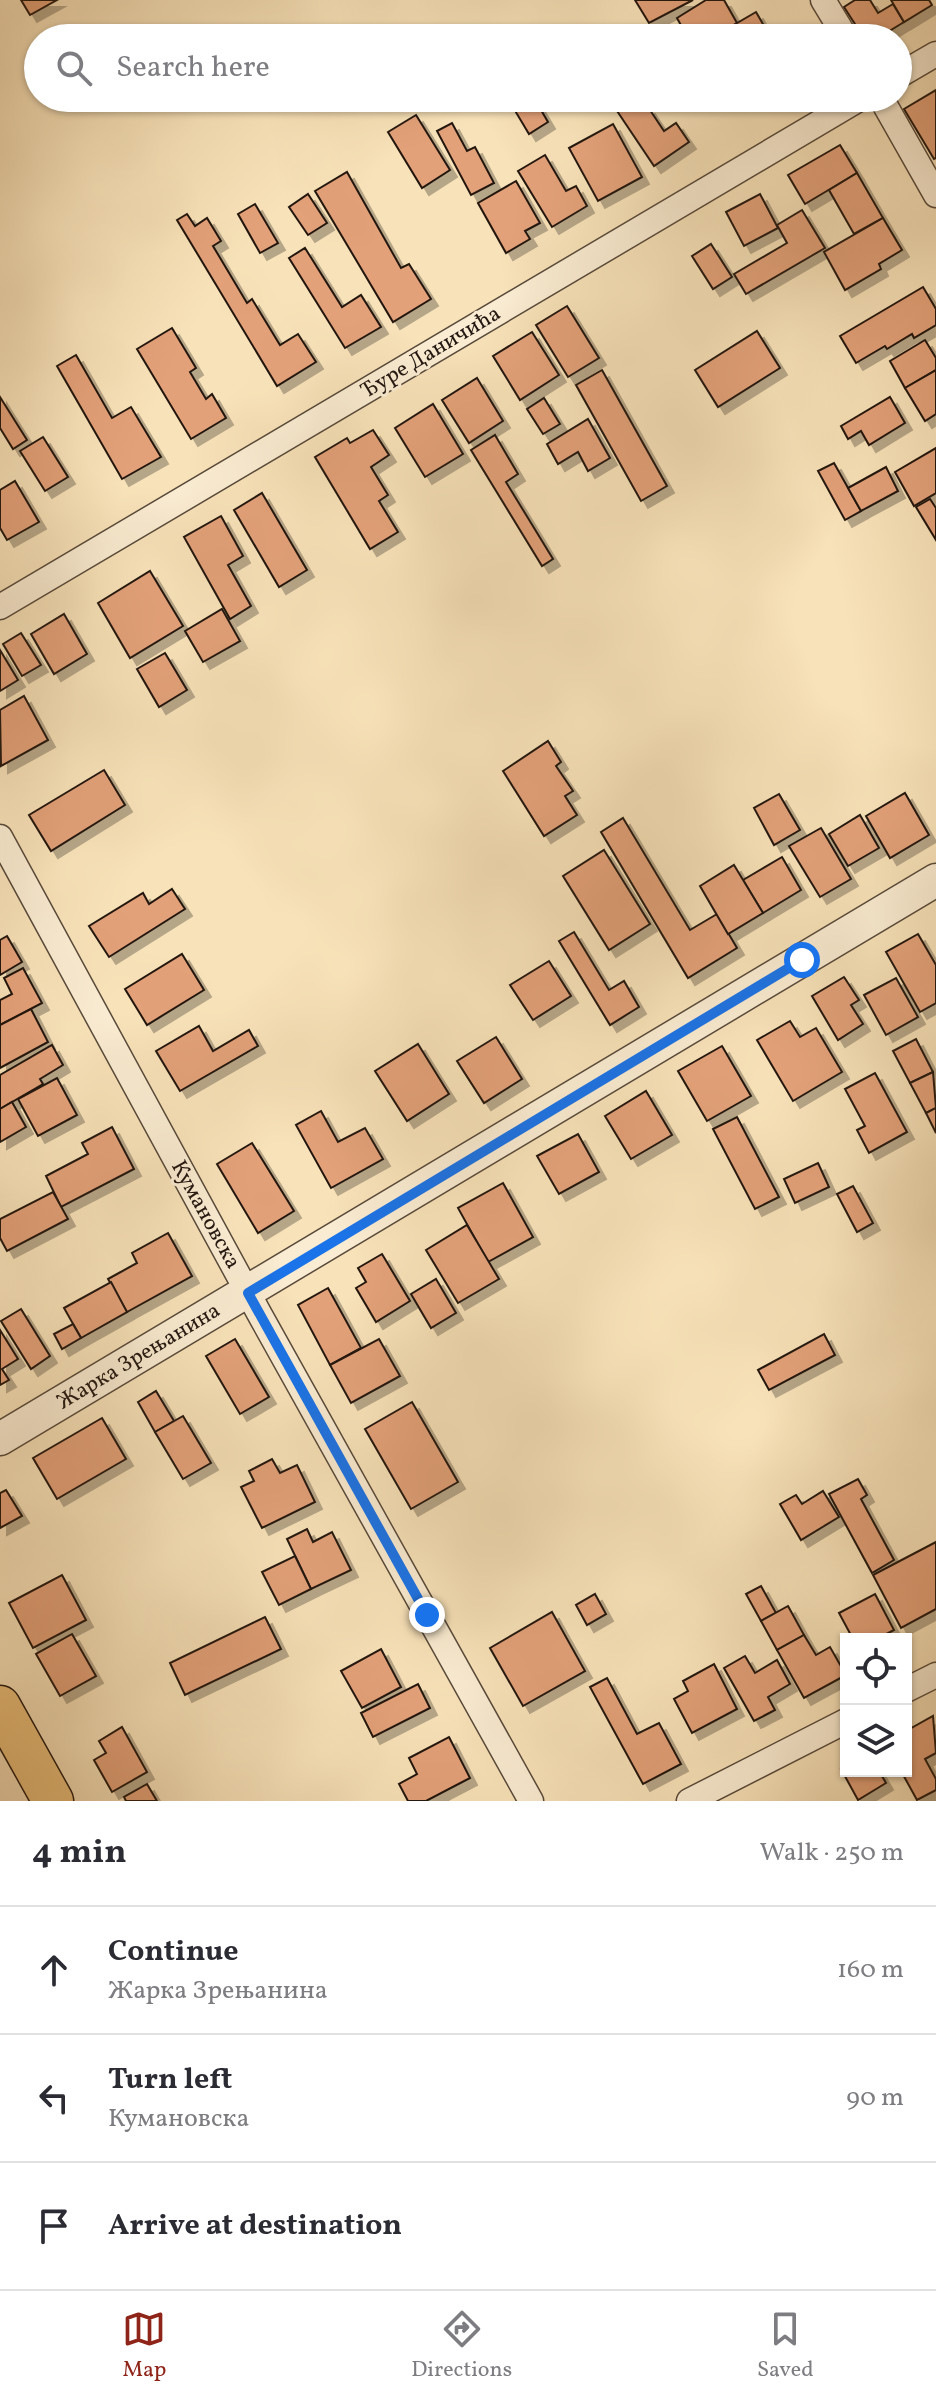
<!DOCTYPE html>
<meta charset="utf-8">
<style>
body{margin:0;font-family:Vollkorn,serif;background:#f2f2f3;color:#2b2b33}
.controls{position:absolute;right:24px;bottom:24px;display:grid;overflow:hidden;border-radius:0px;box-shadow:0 2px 6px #0004}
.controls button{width:72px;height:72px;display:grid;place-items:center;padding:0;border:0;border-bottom:2px solid #e1e1e2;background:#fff;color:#2b2b33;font:40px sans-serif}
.stop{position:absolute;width:24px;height:24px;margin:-18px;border:6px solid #1a73e8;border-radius:50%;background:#fff}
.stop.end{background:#1a73e8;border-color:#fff;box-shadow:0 2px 8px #0008}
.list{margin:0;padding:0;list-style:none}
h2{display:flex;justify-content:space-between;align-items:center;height:104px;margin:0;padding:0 32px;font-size:34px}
h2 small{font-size:26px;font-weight:400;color:#7c7c81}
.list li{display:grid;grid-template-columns:52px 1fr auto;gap:24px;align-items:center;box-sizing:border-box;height:128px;padding:0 32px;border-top:2px solid #e1e1e2}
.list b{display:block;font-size:30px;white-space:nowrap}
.list p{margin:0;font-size:26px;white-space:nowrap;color:#7c7c81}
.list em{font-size:26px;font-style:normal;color:#7c7c81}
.icon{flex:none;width:44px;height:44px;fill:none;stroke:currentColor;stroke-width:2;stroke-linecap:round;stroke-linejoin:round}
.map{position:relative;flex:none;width:936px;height:1801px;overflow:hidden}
.search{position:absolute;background:#fff;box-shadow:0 2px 6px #0004;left:24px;right:24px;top:24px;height:88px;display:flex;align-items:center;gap:20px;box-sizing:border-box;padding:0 28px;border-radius:44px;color:#7c7c81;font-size:30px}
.sheet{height:488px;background:#fff}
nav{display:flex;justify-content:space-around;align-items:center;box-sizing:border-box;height:112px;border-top:2px solid #e1e1e2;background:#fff;font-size:22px;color:#7c7c81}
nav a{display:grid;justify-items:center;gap:4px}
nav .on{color:#8f2418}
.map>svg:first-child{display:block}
.building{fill:#e3a179;stroke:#231711;stroke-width:2;filter:url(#shadow)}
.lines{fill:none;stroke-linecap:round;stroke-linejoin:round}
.minor-casing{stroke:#584a3b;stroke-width:27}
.tertiary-casing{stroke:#584a3b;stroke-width:35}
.primary-casing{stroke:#231711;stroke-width:43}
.minor{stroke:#faecd2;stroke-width:24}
.tertiary{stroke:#faecd2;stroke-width:32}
.primary{stroke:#ecc17c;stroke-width:40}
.route{stroke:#1a73e8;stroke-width:10}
.labels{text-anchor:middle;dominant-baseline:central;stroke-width:6;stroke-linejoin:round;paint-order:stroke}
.street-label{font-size:22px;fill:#231711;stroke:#faecd2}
</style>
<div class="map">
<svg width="936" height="1801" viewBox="0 0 936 1801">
<defs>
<filter id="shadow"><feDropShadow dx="7" dy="7" stdDeviation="0" flood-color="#0004"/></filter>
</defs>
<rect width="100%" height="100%" fill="#f8e2b9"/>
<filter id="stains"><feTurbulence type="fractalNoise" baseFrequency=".0025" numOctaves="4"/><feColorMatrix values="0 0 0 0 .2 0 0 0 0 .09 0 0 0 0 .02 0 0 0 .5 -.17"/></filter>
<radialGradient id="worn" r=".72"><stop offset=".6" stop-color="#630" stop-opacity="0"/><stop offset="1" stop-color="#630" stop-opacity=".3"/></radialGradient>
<g class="building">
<polygon points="21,0 57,0 30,15"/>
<polygon points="635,0 693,0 649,23"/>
<polygon points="706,0 724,0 737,23 712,38 688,38 677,18"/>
<polygon points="855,0 870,0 878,13 893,4 904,22 878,38 864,38 844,7"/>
<polygon points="891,0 929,0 932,5 904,22"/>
<polygon points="756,12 771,38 716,38 715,36"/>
<polygon points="936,90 936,158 934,159 904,109"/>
<polygon points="534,98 548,122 529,134 514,109"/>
<polygon points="635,98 643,110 648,107 664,131 676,123 689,142 654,166 609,99"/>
<polygon points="416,115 450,170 422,188 388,132"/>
<polygon points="452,123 467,151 475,147 494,183 471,195 437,131"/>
<polygon points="613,124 642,177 598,201 569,148"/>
<polygon points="840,145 857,173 805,204 788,175"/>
<polygon points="545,155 566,191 576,186 587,206 552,227 518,171"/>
<polygon points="347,172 401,268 409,264 431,299 393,322 315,191"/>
<polygon points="857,173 883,218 854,234 829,190"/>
<polygon points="516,181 540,223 525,231 530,239 506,253 478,203"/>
<polygon points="308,194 327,223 308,235 289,207"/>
<polygon points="760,194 778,228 744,246 726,212"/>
<polygon points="255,204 278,243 260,253 238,214"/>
<polygon points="802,210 825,248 746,294 734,274 787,243 777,225"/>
<polygon points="187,214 195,226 207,218 221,241 213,246 247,303 252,299 280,345 298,334 316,362 277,386 177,220"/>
<polygon points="883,218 902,250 879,264 881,269 845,290 824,252"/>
<polygon points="711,244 732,277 713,289 692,256"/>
<polygon points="305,248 342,307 361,295 381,327 345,348 289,258"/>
<polygon points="923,287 936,309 936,325 914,338 912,334 887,349 885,346 856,363 840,336"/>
<polygon points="567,306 599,358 568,377 536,325"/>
<polygon points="172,328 196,368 190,372 206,399 212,394 226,418 191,439 137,349"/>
<polygon points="757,331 780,368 718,407 695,370"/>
<polygon points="532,332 559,375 520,400 493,356"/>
<polygon points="925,340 936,358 936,370 905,388 890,361"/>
<polygon points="76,355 112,418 131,407 161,457 122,479 57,366"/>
<polygon points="602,370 667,486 641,501 576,385"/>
<polygon points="936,370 936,414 925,421 905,388"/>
<polygon points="477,378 503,421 469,443 442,400"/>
<polygon points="0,397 27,440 13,449 0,428"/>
<polygon points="890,397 905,423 869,445 861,431 848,439 841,426"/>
<polygon points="544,398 560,424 543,434 527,409"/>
<polygon points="433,404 463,454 425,477 395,428"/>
<polygon points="588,419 610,458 588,471 578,452 558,464 547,444"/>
<polygon points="373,430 389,455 371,467 388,495 379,501 398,532 370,549 315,457 347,438 350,443"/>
<polygon points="495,435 518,474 506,482 553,559 542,566 471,450"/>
<polygon points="43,437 68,477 45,491 20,451"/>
<polygon points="936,448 936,493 914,506 895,472"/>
<polygon points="834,463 861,511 845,520 818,471"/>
<polygon points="886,467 898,491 861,511 848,488"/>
<polygon points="15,481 39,522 7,540 0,528 0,490"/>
<polygon points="262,493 307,570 279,587 234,510"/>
<polygon points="930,499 936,508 936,540 916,507"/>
<polygon points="221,516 243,556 228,565 251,606 230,619 184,537"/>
<polygon points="150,571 183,626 130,658 98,603"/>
<polygon points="222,609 240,641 203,662 185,631"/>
<polygon points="64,614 87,654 54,674 31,634"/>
<polygon points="21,633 41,665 22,676 3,644"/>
<polygon points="0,650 18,680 0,691"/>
<polygon points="165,653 187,690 159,707 137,669"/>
<polygon points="24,696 48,740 1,766 0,710"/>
<polygon points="548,741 561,762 556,766 573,791 565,796 577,815 544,836 503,771"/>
<polygon points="104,770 125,805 51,851 29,815"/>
<polygon points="905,793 929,835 890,858 866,816"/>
<polygon points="779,794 800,830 774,845 754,808"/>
<polygon points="860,815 879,848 848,866 829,834"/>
<polygon points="623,818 690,930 717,914 737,948 688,978 601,832"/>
<polygon points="821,828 851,879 820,897 789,846"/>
<polygon points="604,850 650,924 609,950 563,876"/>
<polygon points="782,857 801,890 763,913 743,880"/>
<polygon points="734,865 763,913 728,934 700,886"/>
<polygon points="172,889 185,909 109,957 89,926 143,893 149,904"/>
<polygon points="574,932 609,990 624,981 639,1007 610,1025 559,941"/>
<polygon points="918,934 936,965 936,1003 920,1012 886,952"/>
<polygon points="7,936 22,962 0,975 0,940"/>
<polygon points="182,954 204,990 147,1025 125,989"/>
<polygon points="549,961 571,996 533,1020 510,985"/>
<polygon points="23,968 42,1003 0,1025 0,1000 12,994 4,978"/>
<polygon points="844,977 859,1000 851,1005 863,1024 838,1040 812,996"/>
<polygon points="896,978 918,1017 886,1035 864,995"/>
<polygon points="31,1009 48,1042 0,1068 0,1025"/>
<polygon points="790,1021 800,1037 816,1028 842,1072 793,1101 757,1040"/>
<polygon points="199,1026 213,1051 249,1030 258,1046 180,1091 156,1051"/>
<polygon points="496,1037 522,1079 484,1103 457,1061"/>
<polygon points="916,1039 933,1072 910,1083 893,1051"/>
<polygon points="418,1044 449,1094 407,1121 375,1071"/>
<polygon points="52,1045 63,1065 40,1079 43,1084 0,1109 0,1075"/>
<polygon points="722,1046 751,1096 707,1121 678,1071"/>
<polygon points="933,1072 936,1108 926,1113 910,1083"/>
<polygon points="875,1073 907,1132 869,1153 857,1130 865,1126 845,1089"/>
<polygon points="57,1078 77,1115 38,1136 18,1099"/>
<polygon points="646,1091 672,1135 631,1159 605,1116"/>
<polygon points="12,1102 26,1127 0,1142 0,1109"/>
<polygon points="936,1108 936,1133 926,1113"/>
<polygon points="321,1111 338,1142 365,1128 383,1159 331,1188 296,1125"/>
<polygon points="737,1117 779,1197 755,1209 713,1129"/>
<polygon points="112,1127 134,1169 61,1207 46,1176 88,1154 82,1143"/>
<polygon points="578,1134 599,1172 559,1194 537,1156"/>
<polygon points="252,1143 294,1211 258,1233 217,1164"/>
<polygon points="818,1163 829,1187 795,1203 784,1179"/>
<polygon points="503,1183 533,1237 488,1262 458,1208"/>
<polygon points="853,1186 873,1223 857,1232 837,1194"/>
<polygon points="53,1192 68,1219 7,1251 0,1238 0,1219"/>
<polygon points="467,1225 499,1279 458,1303 426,1250"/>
<polygon points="168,1233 192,1276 127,1312 108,1279 137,1263 132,1253"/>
<polygon points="382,1254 410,1301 376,1322 356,1288 366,1282 358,1268"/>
<polygon points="436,1279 456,1313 431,1328 411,1294"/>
<polygon points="111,1282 127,1312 81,1338 64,1308"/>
<polygon points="328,1288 361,1348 330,1365 298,1305"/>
<polygon points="21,1309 50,1356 31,1369 1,1321"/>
<polygon points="73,1324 81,1338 62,1349 54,1334"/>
<polygon points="0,1330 18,1359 2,1369 9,1380 0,1385"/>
<polygon points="824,1334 835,1355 769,1390 758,1370"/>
<polygon points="235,1339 269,1397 240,1414 206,1356"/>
<polygon points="379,1339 400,1376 351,1403 330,1365"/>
<polygon points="156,1391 174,1421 155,1432 138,1402"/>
<polygon points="412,1402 458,1482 411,1509 365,1429"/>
<polygon points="183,1416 211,1463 183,1479 155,1432"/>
<polygon points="102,1418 126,1459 57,1499 33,1458"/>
<polygon points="272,1459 280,1473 297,1465 315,1502 262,1528 241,1487 254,1481 249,1471"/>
<polygon points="858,1479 867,1495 861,1499 894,1560 872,1573 829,1494"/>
<polygon points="6,1490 22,1516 0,1528 0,1493"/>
<polygon points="823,1491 839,1517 801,1540 780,1504 796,1495 802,1504"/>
<polygon points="307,1529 313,1542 332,1532 351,1570 311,1589 287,1539"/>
<polygon points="936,1542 936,1609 901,1628 873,1575"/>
<polygon points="295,1556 311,1589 279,1605 262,1572"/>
<polygon points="62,1575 86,1620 33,1648 9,1603"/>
<polygon points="761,1586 776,1613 761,1621 746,1594"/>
<polygon points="595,1594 606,1614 587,1625 576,1605"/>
<polygon points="875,1594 894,1630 877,1639 853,1639 839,1613"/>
<polygon points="788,1606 804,1635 777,1650 761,1621"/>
<polygon points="552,1612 585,1671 523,1706 490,1648"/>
<polygon points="265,1617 281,1649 185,1695 170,1663"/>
<polygon points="72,1634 96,1676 60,1696 36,1654"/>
<polygon points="804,1635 816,1655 830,1647 846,1675 804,1698 777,1650"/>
<polygon points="381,1649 401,1687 362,1708 341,1671"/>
<polygon points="745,1656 755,1673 777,1660 790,1684 768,1697 775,1710 754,1721 724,1668"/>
<polygon points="714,1664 737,1709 692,1733 674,1699 688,1691 683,1681"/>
<polygon points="607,1678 637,1734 659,1723 681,1764 643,1784 590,1687"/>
<polygon points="418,1684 430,1708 373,1737 361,1713"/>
<polygon points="933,1716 936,1753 925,1759 936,1779 936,1790 917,1800 901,1771 906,1771 906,1731"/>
<polygon points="122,1727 147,1772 112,1792 94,1760 106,1753 99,1741"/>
<polygon points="449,1737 470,1778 426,1801 408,1801 399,1784 417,1774 409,1758"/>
<polygon points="846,1766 846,1771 879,1771 886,1783 858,1800 841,1769"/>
<polygon points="147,1784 157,1801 126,1801 124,1797"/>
</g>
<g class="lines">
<defs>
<g id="minor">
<polyline points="823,0 846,38"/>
<polyline points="898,76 936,54"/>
<polyline points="881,98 936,195"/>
<polyline points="0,607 861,98"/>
<polyline points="0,837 260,1315 531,1801"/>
<polyline points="906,1690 936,1675"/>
<polyline points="689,1801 846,1721"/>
</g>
<polyline id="tertiary" points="0,1439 936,880"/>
<polyline id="primary" points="0,1706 53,1801"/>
</defs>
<use href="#minor" class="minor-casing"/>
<use href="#tertiary" class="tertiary-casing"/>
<use href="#primary" class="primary-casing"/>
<use href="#minor" class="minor"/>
<use href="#tertiary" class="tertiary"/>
<use href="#primary" class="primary"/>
</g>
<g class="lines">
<polyline class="route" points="427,1615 248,1293 802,960"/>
</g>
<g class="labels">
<g class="street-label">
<text transform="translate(431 353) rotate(-31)">Ђуре Даничића</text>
<text transform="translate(205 1215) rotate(61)">Кумановска</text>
<text transform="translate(139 1357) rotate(-31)">Жарка Зрењанина</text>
</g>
</g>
<rect width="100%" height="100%" filter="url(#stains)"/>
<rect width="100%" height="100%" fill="url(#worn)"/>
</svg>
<div class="controls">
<button><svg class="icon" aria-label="locate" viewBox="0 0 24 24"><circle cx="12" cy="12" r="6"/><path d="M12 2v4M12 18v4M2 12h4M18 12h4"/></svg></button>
<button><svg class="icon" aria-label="layers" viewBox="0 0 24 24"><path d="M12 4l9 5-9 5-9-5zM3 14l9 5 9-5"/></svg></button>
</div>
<div class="stop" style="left:802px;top:960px"></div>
<div class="stop end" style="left:427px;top:1615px"></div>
<div class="search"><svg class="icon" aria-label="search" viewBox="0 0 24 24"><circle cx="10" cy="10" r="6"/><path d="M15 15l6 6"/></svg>Search here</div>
</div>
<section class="sheet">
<h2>4 min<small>Walk · 250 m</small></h2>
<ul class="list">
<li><svg class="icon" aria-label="ahead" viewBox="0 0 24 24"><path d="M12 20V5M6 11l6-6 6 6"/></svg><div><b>Continue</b><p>Жарка Зрењанина</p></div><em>160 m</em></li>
<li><svg class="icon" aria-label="left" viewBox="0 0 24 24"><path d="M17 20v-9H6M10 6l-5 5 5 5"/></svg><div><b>Turn left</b><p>Кумановска</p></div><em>90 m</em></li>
<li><svg class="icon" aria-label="arrive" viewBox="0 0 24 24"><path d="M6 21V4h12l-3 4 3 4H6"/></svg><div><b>Arrive at destination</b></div></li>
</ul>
</section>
<nav>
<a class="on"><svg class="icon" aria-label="map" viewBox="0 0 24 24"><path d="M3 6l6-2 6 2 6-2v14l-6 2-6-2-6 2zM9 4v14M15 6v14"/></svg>Map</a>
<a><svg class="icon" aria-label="directions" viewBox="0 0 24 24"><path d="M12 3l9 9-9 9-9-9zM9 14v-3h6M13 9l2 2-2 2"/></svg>Directions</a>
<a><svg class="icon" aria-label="saved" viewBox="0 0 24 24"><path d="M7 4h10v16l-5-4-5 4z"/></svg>Saved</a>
</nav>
